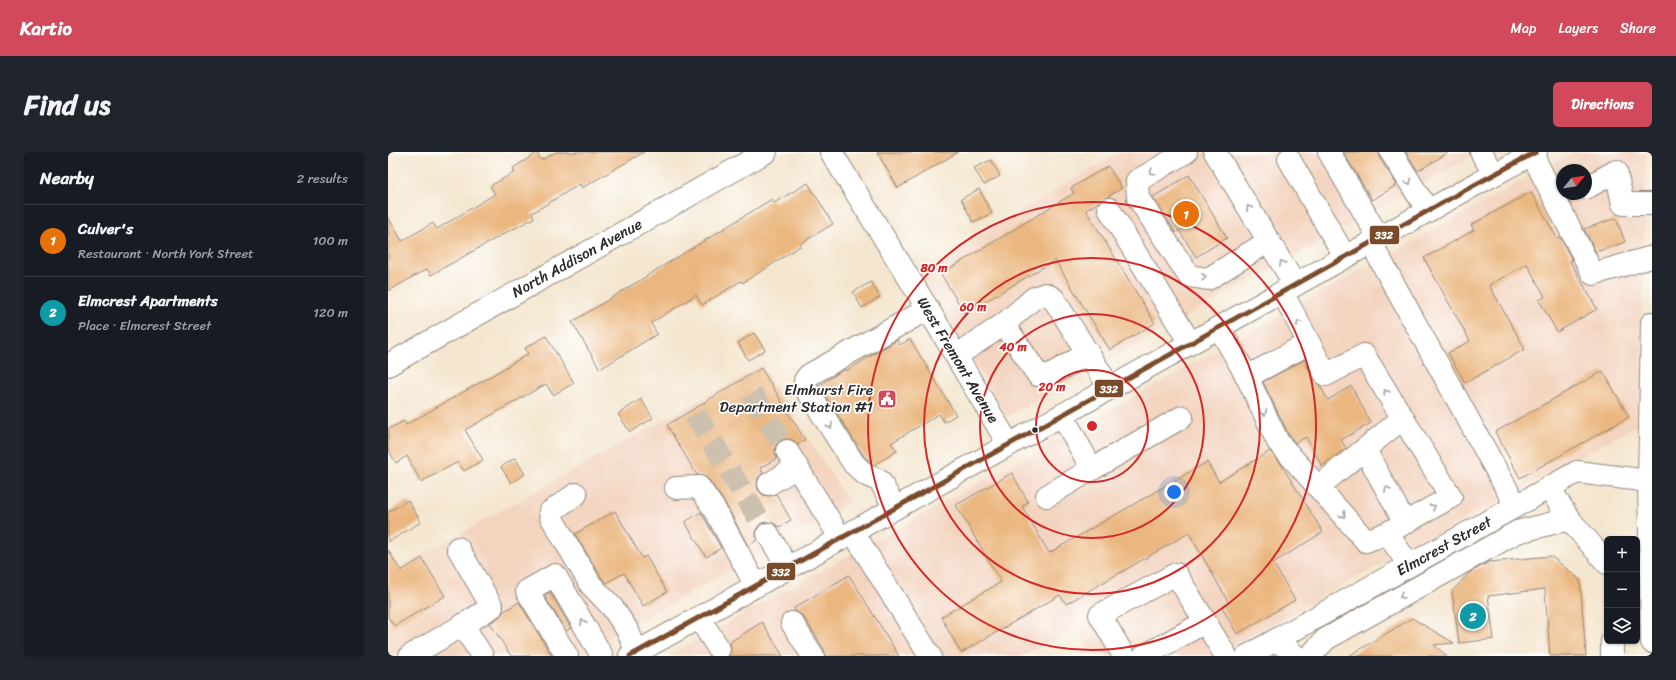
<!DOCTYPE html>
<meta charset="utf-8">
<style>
body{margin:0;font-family:Sriracha,sans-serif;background:#20242c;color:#f1f3f6}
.controls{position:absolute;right:12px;bottom:12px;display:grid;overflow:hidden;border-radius:6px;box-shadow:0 1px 3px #0004}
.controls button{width:36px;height:36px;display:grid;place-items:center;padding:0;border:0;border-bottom:1px solid #363941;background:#171b24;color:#f1f3f6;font:20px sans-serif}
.compass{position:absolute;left:1168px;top:12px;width:36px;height:36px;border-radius:50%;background:#171b24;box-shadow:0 1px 3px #0004;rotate:60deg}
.you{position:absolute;left:786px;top:340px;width:14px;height:14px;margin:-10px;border:3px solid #fff;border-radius:50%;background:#1a73e8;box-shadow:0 0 0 6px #1a73e833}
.badge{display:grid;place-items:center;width:26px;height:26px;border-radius:50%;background:#d1495b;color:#fff;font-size:13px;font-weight:700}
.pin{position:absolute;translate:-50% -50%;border:2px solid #fff;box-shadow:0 1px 4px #0006}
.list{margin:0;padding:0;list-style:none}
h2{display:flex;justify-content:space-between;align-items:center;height:52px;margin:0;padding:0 16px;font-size:17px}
h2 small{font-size:13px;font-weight:400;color:#9ea1a6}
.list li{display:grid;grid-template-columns:26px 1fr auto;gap:12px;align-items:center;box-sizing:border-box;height:72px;padding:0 16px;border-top:1px solid #363941}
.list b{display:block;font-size:15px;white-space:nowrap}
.list p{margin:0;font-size:13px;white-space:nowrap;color:#9ea1a6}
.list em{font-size:13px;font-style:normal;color:#9ea1a6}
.icon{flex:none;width:22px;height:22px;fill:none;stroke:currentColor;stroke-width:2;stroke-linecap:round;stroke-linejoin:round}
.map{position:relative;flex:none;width:1264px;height:504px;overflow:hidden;border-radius:6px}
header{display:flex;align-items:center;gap:24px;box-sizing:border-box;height:56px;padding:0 20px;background:#d1495b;color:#fff}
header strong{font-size:19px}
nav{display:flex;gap:22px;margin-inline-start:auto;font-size:14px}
.intro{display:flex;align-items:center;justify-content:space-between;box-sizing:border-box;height:96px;padding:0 24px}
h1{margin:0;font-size:28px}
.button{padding:10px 18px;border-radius:6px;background:#d1495b;color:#fff;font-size:14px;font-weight:700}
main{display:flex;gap:24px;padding:0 24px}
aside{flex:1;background:#171b24;border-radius:6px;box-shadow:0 1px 3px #0004}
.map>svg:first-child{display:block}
.built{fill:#f3d4bf;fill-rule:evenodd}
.building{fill:#ebb780}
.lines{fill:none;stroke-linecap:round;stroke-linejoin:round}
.minor-tunnel{stroke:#ccc1ae;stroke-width:22;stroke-dasharray:22 11;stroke-linecap:butt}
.minor-casing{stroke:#90887d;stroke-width:24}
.major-casing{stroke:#90887d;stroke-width:24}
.minor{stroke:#fff;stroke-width:22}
.major{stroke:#fff;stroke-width:22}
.bus-1-casing{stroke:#fff;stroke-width:8}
.bus-1{stroke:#7a4b2a;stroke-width:5}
.oneway{stroke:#a0a0a0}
.ring{fill:none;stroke:#d62828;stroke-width:2}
.bus-dot{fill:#2b2b2b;stroke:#fff;stroke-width:1.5}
.labels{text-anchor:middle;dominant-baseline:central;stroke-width:3.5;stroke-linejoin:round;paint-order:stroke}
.street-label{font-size:15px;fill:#2b2b2b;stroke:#fff}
.poi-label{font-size:15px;fill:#2b2b2b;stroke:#fff;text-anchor:end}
.centre{fill:#d62828;stroke:#fff;stroke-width:2}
.ring-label{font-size:12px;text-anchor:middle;font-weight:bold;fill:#d62828;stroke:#fff;stroke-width:3.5;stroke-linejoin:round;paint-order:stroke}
.line-badge{stroke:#fff;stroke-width:1.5}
.badge-label{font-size:11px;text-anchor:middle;font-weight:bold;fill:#fff}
</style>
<header>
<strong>Kartio</strong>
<nav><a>Map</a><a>Layers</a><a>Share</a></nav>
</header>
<div class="intro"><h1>Find us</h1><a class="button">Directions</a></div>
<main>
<aside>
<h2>Nearby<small>2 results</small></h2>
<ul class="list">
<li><span class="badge" style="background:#e8710a">1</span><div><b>Culver's</b><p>Restaurant · North York Street</p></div><em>100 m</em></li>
<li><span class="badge" style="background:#0f9aa8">2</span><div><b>Elmcrest Apartments</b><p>Place · Elmcrest Street</p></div><em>120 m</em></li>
</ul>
</aside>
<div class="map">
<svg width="1264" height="504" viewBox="0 0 1264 504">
<rect width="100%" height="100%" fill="#fff"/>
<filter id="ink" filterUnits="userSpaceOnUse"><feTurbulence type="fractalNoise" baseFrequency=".025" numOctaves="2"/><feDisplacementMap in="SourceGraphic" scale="8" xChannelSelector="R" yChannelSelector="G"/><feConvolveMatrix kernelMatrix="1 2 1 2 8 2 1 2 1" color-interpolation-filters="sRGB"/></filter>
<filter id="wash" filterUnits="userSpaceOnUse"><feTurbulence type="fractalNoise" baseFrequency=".012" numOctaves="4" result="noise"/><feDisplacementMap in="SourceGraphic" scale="16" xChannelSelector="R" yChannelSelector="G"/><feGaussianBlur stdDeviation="0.9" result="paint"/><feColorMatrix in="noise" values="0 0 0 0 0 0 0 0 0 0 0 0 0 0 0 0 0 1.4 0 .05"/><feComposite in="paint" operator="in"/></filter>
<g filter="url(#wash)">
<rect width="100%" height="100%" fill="#f4e6cf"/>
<g class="built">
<polygon points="732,0 1092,0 619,265 531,120"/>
<path d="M1186,0h72l-5,271 -428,233h-119l-18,-29 -53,29h-355zM1174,18h24v24h-24z"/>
<polygon points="374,213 461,351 189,504 0,504 0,422"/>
</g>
<g id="blocks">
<g class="building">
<polygon points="168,0 256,0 194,36 192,32 144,61 146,66 126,77 126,76 43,123 39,117 0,139 0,65 14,89 45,71 49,77 107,42 102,34 127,20 125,16 149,1 153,8"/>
<polygon points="489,0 570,0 510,36"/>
<polygon points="955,0 991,0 992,7 1009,33 984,48"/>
<polygon points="1018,0 1061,0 1030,19"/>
<polygon points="603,8 612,24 596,33 586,16"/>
<polygon points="720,14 734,36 698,58 767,171 722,198 667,108 577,162 553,122 686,41 683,36"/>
<polygon points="801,23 839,86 808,105 791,78 788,81 765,45"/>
<polygon points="420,31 445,72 412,92 412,94 377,117 354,131 353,129 314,153 308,143 263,171 269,182 212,217 184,170 384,47 386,51"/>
<polygon points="591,37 604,61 585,70 573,47"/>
<polygon points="1143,40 1169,86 1172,85 1184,108 1182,109 1209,157 1169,180 1151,148 1157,145 1139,112 1101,133 1137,197 1077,231 1060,201 1082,189 1036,106 1086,78 1083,73"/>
<polygon points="1228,66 1237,90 1208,100 1196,77"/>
<polygon points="483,130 492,145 474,156 465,140"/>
<polygon points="366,181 377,198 360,208 350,191"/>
<polygon points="158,184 186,231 165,243 158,232 77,278 95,308 76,319 70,310 33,330 19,304 8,311 0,297 0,277 16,269 18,273 103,224 140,202 137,196"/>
<polygon points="522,187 568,263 556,270 551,262 503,291 509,299 486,313 476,304 431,233 457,217 458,219 509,188 512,193"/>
<polygon points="916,208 927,229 932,234 940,248 963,234 983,271 953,288 958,296 934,314 918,285 907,291 901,283 875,230"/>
<polygon points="373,216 417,288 410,293 405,288 398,287 392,289 388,293 387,299 389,306 372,316 375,321 370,326 369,333 370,338 375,343 381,344 388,342 403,368 391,375 386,371 380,370 373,371 369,376 368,382 369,388 360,394 337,351 321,328 316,324 309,323 279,273"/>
<polygon points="1215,219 1241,265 1132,326 1107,280"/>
<polygon points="253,247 265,266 242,280 230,262"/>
<polygon points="882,299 893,312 935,380 885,411 907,448 849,482 834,455 841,451 801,381 678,452 672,443 573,501 553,465 613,430 568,353 624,321 640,350 634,354 661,401 819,310 831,330"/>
<polygon points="127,306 137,322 123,331 113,315"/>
<polygon points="20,348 33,370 0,390 0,360"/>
<polygon points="227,359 254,406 258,404 279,440 255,454 236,421 218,431 213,425 187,382"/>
<polygon points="313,360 333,396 318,405 297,370"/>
<polygon points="0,398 13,419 34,406 57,444 6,474 0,465"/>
<polygon points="1163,404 1192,428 1198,504 1162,504 1157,437 1100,444 1106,487 1071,491 1064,439 1081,421 1101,410"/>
<polygon points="461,423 511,504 437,504 436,497 415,464 408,460 406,456"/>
<polygon points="162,440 183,476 178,479 156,443"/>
<polygon points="131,450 164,504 123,504 102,471 111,465 115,460"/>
<polygon points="1024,466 1066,491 1046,493 1059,504 961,504"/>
<polygon points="374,470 395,504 341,504 343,497 342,490"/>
</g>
</g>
</g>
<g filter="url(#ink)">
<use href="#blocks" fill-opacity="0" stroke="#90887d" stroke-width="1"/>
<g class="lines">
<g class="minor-tunnel">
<polyline points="364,241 399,299"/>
<polyline points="307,262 380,382"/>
</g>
<defs>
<g id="minor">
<polyline points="443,0 540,157 621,293"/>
<polyline points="798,0 749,29 750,46 801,124 820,127 881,89"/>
<polyline points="827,0 907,133"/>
<polyline points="941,0 991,86"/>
<polyline points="1003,0 1040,59"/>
<polyline points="1093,0 1106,22"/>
<polyline points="1144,2 1205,122 1264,105"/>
<polyline points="901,7 957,105"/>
<polyline points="1198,36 1228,19 1235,52 1264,52"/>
<polyline points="721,57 802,191"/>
<polyline points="983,91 1128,354"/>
<polyline points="1264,171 1261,329 1264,490"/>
<polyline points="616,172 650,223 662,223 700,201"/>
<polyline points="831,175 859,225 921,191"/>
<polyline points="568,204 616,172 646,146 657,142 665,146 722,236"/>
<polyline points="0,213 378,0"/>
<polyline points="859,225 890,290 978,389 999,381 1063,345 976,203 938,223 894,140"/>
<polyline points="674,263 704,317 794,265"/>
<polyline points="977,298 1017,371"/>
<polyline points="399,299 453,387"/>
<polyline points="381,332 409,315"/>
<polyline points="930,335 1015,266"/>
<polyline points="1161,335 1181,367 1219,411"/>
<polyline points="288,336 311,335 327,358 368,434"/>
<polyline points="188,342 162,360 163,365 203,433 224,455 240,479 250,504"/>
<polyline points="659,344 704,317"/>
<polyline points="507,356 492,329 478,323 466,312 417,235 417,228 421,223 540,157"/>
<polyline points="465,380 542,504"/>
<polyline points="999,381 1021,413"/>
<polyline points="380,382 400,416"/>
<polyline points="70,396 104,455 75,473"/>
<polyline points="311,466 331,497"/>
<polyline points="404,471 425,504"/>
<polyline points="889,488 908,504"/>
<polyline points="22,504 75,473 94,504"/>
<polyline points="179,504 139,439 167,423 214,504"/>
<polyline points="736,504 712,463 788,422 838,504"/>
<polyline points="756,504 817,470"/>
<polyline points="859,504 1189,320 1261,329"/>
<polyline points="922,504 938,487 1129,380 1181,367"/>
<polyline points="1224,504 1224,489"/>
</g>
<polyline id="major" points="242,504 1079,37 1148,0"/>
</defs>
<use href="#minor" class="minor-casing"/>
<use href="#major" class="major-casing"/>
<use href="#minor" class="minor"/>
<use href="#major" class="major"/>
<defs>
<polyline id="bus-1" points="242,504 1079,37 1148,0"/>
</defs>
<use href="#bus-1" class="bus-1-casing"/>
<use href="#bus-1" class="bus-1"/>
</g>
<defs><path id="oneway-chevron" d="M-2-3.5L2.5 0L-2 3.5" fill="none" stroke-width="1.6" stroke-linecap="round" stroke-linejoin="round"/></defs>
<g class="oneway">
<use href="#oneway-chevron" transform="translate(764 20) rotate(149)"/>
<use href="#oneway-chevron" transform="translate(1021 30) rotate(59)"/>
<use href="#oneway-chevron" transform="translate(861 56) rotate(-121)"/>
<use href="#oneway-chevron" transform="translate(894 111) rotate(-121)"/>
<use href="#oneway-chevron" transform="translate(816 125) rotate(-5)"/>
<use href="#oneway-chevron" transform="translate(911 171) rotate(-118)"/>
<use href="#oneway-chevron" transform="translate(998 240) rotate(-122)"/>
<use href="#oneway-chevron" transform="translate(876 261) rotate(65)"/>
<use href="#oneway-chevron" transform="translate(442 274) rotate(58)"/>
<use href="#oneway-chevron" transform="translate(999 337) rotate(-119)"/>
<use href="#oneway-chevron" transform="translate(1045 355) rotate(-29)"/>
<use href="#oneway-chevron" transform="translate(955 363) rotate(48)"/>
<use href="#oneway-chevron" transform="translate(1014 444) rotate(151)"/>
<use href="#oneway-chevron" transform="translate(195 470) rotate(-120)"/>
</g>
</g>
<g class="ring">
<circle cx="704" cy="274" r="56"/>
<circle cx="704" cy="274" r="112"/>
<circle cx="704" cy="274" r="168"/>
<circle cx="704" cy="274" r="224"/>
</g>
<defs>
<symbol id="civic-square" viewBox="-11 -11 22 22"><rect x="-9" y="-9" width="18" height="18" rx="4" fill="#d1495b" stroke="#fff"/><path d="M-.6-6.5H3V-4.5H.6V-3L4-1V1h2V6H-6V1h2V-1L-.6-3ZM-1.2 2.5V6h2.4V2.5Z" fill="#fff"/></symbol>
</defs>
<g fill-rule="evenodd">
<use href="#civic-square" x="488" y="236" width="22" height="22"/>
</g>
<circle class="bus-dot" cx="647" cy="278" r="3.5"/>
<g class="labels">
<g class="street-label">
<text transform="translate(189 106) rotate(-29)">North Addison Avenue</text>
<text transform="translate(570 208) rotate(59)">West Fremont Avenue</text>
<text transform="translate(1056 394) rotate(-29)">Elmcrest Street</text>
</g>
<g class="poi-label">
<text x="485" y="238">Elmhurst Fire<tspan x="485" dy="17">Department Station #1</tspan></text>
</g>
</g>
<circle cx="704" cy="274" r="6" class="centre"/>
<g class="ring-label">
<text x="546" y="120">80 m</text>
<text x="585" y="159">60 m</text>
<text x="625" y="199">40 m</text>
<text x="664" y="239">20 m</text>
</g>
<g class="line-badge">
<rect x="981" y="73" width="31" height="20" rx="4" fill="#7a4b2a"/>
<rect x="706" y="227" width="30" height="19" rx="4" fill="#7a4b2a"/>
<rect x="378" y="410" width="30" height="19" rx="4" fill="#7a4b2a"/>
</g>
<g class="badge-label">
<text x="996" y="87">332</text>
<text x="721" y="241">332</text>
<text x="393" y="424">332</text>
</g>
</svg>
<div class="controls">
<button>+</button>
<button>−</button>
<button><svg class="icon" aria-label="layers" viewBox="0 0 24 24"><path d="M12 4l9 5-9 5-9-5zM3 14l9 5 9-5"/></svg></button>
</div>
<svg class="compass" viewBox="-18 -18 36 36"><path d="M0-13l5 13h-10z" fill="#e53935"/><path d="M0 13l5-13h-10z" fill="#9ea1a6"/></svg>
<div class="you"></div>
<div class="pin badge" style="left:798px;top:62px;background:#e8710a">1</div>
<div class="pin badge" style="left:1085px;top:464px;background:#0f9aa8">2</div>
</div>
</main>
